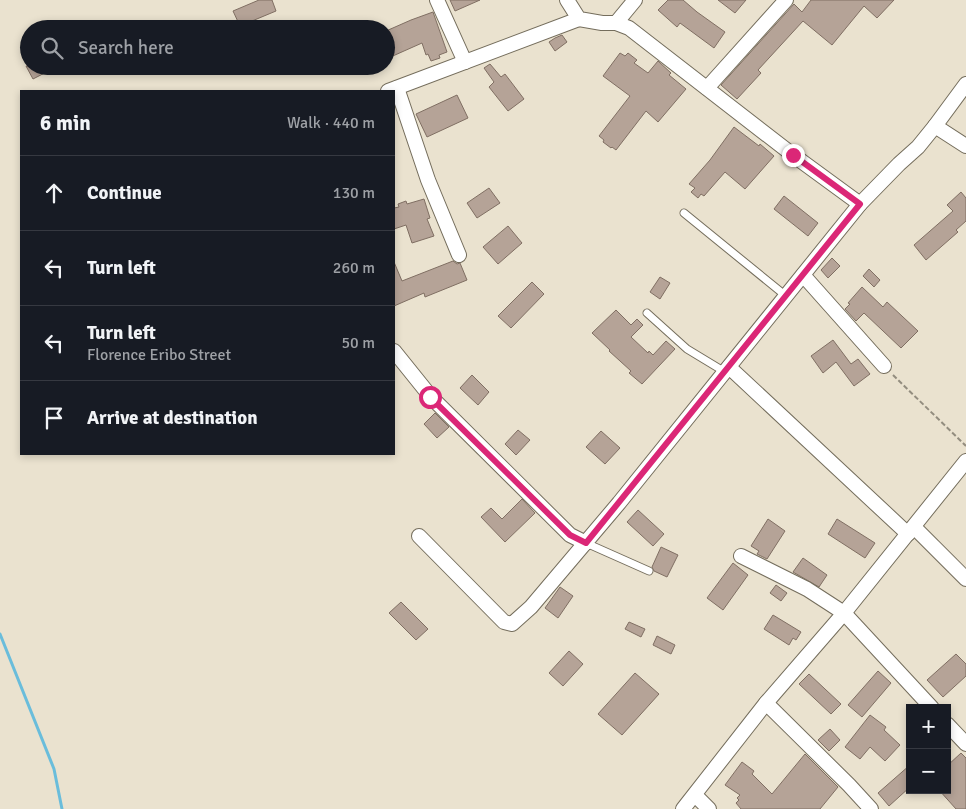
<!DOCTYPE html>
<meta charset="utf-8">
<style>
body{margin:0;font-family:Signika,sans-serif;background:#242831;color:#f1f3f6}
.controls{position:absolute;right:15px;bottom:15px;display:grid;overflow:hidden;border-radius:0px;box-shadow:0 2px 8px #0003}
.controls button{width:45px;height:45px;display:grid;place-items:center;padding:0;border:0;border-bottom:1px solid #363941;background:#171b24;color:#f1f3f6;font:25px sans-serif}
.stop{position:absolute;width:15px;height:15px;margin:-11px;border:4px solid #db2777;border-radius:50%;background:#fff}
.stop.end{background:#db2777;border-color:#fff;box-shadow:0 1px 5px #0008}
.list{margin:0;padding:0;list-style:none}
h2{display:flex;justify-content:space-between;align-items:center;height:65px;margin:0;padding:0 20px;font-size:21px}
h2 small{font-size:16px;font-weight:400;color:#9ea1a6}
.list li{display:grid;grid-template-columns:32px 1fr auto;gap:15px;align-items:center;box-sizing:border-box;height:75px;padding:0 20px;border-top:1px solid #363941}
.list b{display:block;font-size:19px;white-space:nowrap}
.list p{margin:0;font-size:16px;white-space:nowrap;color:#9ea1a6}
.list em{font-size:16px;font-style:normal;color:#9ea1a6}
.icon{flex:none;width:28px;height:28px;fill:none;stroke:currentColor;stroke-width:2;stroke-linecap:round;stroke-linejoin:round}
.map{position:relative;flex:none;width:966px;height:809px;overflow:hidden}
.search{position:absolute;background:#171b24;box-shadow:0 2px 8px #0003;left:20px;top:20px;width:375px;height:55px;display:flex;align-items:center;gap:12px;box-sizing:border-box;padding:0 18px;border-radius:28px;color:#9ea1a6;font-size:19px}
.panel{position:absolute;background:#171b24;box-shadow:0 2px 8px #0003;left:20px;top:90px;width:375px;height:365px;border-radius:0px}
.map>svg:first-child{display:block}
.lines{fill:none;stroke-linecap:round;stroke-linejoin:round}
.stream{stroke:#6abddb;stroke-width:3}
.building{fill:#b5a397;stroke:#806f63}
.lane-casing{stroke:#746d5c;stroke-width:9}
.street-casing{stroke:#746d5c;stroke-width:16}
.path{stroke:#938d7f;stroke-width:2;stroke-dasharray:5 2.5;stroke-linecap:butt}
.lane{stroke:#fff;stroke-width:7}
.street{stroke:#fff;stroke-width:14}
.route{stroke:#db2777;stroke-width:6}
</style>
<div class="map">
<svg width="966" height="809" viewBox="0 0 966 809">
<rect width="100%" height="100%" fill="#eae2cf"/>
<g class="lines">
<polyline class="stream" points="0,634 54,769 62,809"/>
</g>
<g class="building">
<polygon points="259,0 272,0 276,11 240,26 233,11"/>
<polygon points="450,0 480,0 455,11"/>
<polygon points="668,0 683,0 697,12 725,32 714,48 680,23 677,27 658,10"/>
<polygon points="718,0 746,0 735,13"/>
<polygon points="811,0 894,0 877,18 864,6 832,45 803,21 758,70 761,73 737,99 721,85 794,4 802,12"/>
<polygon points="433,12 447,52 439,55 440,58 431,61 428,54 426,55 422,43 386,59 386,31 411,20"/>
<polygon points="562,35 567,42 555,51 549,42 555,38"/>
<polygon points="620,53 625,56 628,53 637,60 634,63 648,73 658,61 671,73 669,75 686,89 658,122 646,111 616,150 612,147 611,148 603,142 604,140 599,136 630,96 603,76"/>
<polygon points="490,64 501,77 505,74 524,99 508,111 489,87 494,82 484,68"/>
<polygon points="26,66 58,66 33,79"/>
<polygon points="457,95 468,118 427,137 416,114"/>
<polygon points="734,127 759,146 760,144 774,156 745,189 725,172 704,196 701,194 698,198 691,192 695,188 689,184 710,160"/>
<polygon points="489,188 500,203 477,218 467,203"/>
<polygon points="961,192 966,198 966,221 956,230 958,232 926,260 914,245 953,211 947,205"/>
<polygon points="784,196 818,223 808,236 774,209"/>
<polygon points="424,199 430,218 427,219 434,236 412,243 406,225 394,229 394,208 399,207 398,204 406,201 407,204"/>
<polygon points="508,226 522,243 498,264 483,247"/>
<polygon points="832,258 840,266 828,278 821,270"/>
<polygon points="453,261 457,264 460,263 467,280 425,297 424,293 394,306 394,262 402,281"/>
<polygon points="869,269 880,280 874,287 863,276"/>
<polygon points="660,277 670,283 660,299 650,292"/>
<polygon points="532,282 544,294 511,328 498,316"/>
<polygon points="862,287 883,307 887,302 918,331 901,348 864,313 856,321 845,309 850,304 848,303"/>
<polygon points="616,310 631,325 637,319 643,325 631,337 648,353 649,351 653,355 666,341 675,349 642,384 629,373 631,371 609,351 610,350 592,333"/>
<polygon points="833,340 851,364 858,359 870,374 854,386 836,362 823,373 811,356"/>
<polygon points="472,375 489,392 478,405 460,388"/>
<polygon points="435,413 449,427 437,438 424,424"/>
<polygon points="518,430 530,440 516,455 505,444"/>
<polygon points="601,431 620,448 605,464 586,447"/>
<polygon points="522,499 535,513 505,542 481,517 491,508 502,519"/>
<polygon points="638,510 664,534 653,546 627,522"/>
<polygon points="768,519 785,531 767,559 757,554 759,551 751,546"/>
<polygon points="837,519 875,543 865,558 828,534"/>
<polygon points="661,547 678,555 667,577 654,571 652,567"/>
<polygon points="803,558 827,575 819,587 793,572"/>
<polygon points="733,563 748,575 723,610 707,598"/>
<polygon points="776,585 787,593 781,601 770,593"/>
<polygon points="560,587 573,596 558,618 545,608"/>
<polygon points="401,602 428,629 416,640 389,613"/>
<polygon points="773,615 801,632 796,640 793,638 789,645 764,629"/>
<polygon points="629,622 645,629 641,637 625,629"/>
<polygon points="657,636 675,645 671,654 653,645"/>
<polygon points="569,651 583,664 563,686 549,673"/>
<polygon points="956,654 966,664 966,676 943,697 927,680"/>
<polygon points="878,671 891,683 862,717 848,705"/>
<polygon points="635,673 659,694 622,735 598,714"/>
<polygon points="809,674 841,704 831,714 799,684"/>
<polygon points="870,715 886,727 884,730 900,745 885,761 870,747 860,759 845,747"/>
<polygon points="830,729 840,740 829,751 818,740"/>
<polygon points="961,753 966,758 966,809 956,809 939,790 947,790 947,766"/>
<polygon points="805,754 838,787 820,809 741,809 736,803 739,800 737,798 740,795 725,785 742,762 754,771 752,774 772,794"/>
<polygon points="910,765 910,787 889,806 878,793"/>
</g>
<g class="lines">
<defs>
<g id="lane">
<polyline points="684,213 786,296"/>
<polyline points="647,313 687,349 725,372"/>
<polyline points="586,543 649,571"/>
</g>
<g id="street">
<polyline points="437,0 465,62"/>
<polyline points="567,0 579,19 602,23 616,23 629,28 793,155 860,204"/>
<polyline points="616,23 635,0"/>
<polyline points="397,88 428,180 459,255"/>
<polyline points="707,88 786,0"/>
<polyline points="388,91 579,19"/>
<polyline points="935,126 966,84"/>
<polyline points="803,275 884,366"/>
<polyline points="394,351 431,397 570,535 586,543"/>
<polyline points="729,367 908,534"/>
<polyline points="914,527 966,579"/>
<polyline points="419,536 504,622 512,624 531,607 619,503 860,204 899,164 918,147 935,126 966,146"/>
<polyline points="741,556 807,589 844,613 932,708"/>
<polyline points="766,703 849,785 871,809"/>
<polyline points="947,724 966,744"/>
<polyline points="695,795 709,809"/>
<polyline points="683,809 766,703 844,613 966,461"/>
</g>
</defs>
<use href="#lane" class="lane-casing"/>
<use href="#street" class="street-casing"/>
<polyline class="path" points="893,375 966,446"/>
<use href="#lane" class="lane"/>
<use href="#street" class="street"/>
</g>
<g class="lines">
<polyline class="route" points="430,397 570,535 586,543 860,204 793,155"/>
</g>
</svg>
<div class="controls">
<button>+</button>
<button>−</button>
</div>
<div class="stop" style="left:430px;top:397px"></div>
<div class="stop end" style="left:793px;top:155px"></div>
<div class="search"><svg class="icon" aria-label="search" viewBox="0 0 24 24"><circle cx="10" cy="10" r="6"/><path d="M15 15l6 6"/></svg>Search here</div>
<section class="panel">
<h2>6 min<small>Walk · 440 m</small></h2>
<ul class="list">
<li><svg class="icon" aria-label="ahead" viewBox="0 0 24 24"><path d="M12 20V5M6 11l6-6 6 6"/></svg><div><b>Continue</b></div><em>130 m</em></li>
<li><svg class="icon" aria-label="left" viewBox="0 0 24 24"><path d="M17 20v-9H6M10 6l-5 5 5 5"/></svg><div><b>Turn left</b></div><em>260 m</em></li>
<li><svg class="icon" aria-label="left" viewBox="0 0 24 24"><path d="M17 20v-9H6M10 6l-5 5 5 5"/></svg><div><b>Turn left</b><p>Florence Eribo Street</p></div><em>50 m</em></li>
<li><svg class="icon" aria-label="arrive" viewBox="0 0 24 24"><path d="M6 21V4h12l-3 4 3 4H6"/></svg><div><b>Arrive at destination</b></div></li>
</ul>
</section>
</div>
